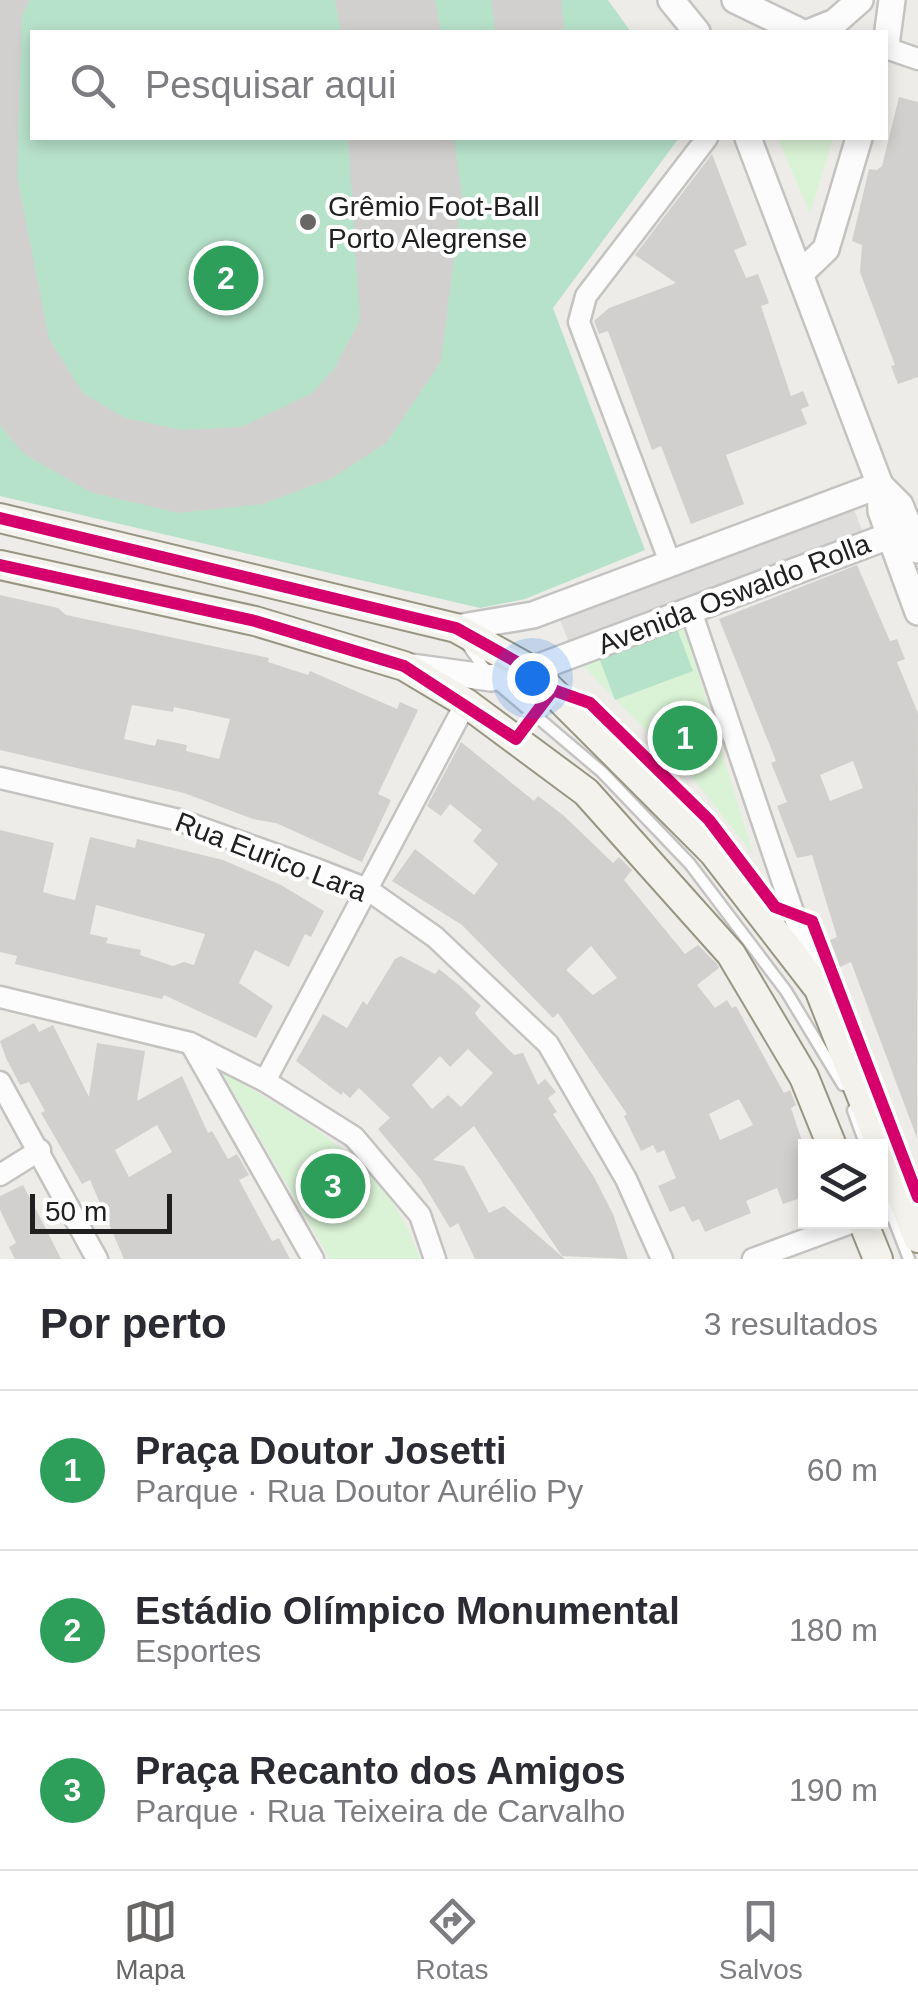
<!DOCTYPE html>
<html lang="pt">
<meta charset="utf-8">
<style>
body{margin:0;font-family:Helvetica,sans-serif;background:#f2f2f3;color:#2b2b33}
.controls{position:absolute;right:30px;bottom:30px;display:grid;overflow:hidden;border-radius:0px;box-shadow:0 5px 15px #0003}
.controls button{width:90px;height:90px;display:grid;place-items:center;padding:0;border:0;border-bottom:2px solid #e1e1e2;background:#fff;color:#2b2b33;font:50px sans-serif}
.scale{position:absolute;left:30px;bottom:25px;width:142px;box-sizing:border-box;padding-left:10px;border:5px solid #202020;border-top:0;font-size:28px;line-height:35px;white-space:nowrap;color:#202020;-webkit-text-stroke:8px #fff;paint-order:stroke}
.you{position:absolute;left:532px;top:678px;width:35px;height:35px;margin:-25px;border:8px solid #fff;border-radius:50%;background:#1a73e8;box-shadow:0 0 0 15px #1a73e833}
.badge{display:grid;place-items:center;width:65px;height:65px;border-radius:50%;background:#686766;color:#fff;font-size:32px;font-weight:700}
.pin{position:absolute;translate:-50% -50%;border:5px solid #fff;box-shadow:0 2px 10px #0006}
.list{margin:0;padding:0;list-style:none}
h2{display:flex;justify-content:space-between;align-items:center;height:130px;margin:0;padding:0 40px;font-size:42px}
h2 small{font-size:32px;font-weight:400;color:#7c7c81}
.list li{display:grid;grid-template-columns:65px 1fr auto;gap:30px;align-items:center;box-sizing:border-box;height:160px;padding:0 40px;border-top:2px solid #e1e1e2}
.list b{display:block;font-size:38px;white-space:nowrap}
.list p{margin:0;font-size:32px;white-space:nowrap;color:#7c7c81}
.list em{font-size:32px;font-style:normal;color:#7c7c81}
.icon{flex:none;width:55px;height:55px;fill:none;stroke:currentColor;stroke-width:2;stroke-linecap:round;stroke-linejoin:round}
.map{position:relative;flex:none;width:918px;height:1259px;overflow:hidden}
.search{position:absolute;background:#fff;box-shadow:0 5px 15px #0003;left:30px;right:30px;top:30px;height:110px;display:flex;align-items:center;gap:25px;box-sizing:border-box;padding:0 35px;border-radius:0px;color:#7c7c81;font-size:38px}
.sheet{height:610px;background:#fff}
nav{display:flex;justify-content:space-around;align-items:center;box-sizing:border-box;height:140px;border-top:2px solid #e1e1e2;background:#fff;font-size:28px;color:#7c7c81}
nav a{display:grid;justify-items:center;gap:5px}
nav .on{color:#686766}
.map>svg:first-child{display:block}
.park{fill:#daf2d6}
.pitch{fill:#b7e2ca}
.parking{fill:#dedddc}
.building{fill:#d2d0ce;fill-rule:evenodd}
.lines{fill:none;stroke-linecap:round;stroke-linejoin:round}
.service-casing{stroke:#c4c3c1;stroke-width:15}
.minor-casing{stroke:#c4c3c1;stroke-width:25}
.tertiary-casing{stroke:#c4c3c1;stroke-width:30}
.secondary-casing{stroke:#989682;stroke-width:32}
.service{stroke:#fcfcfc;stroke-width:10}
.minor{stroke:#fcfcfc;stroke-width:20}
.tertiary{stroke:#fcfcfc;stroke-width:25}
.secondary{stroke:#f3f2ec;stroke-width:28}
.cycleway-casing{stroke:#fff;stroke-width:19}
.cycleway{stroke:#d6006c;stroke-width:12}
.poi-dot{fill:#686766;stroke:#fff;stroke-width:4}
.labels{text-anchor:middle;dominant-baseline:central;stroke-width:8;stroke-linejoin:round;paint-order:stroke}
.poi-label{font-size:28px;fill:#202020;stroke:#fff;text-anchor:start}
.street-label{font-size:28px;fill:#202020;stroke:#fff}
</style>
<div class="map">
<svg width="918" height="1259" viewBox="0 0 918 1259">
<rect width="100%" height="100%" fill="#eeece9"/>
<g class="park">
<polygon points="778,138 833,138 810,214"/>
<polygon points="683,623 753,854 691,776 579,662"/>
<path d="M221,1071c83,50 167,90 199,188h-90z"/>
</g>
<g class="pitch">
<polygon points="0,0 608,0 631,32 32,32 32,138 679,138 553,308 645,550 525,599 480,608 0,496"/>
<polygon points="676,626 693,671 615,700 598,655"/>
</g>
<polygon class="parking" points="854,509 863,533 569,643 560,620"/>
<g class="building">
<polygon points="0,0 30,0 22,15 17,176 49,339 83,393 125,418 182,430 241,427 311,394 334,369 360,320 348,138 454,138 462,196 441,361 386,443 332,478 263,504 178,513 90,492 24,454 0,425"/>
<polygon points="335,0 435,0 441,32 341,32"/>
<polygon points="491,0 561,0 565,32 495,32"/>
<polygon points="899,97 918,102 918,377 898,384 891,366 895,365 860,272 862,245 852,241 869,169 877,170 882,166"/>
<polygon points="712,154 747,245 734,250 746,278 758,274 769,303 761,306 791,396 803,391 809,406 801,409 807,424 726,455 744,504 691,524 661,446 652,450 608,331 599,334 594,321 609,308 676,283 635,255"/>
<path d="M857,565l33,76 7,-2 8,20 -8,3 21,51 -1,425 -66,-176 -11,5 -10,-27 7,-3 -25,-82 -15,3 -20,-52 10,-4 -16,-39 5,-2 -57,-142zM853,761l10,27 -33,13 -10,-26z"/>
<path d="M0,595l58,13 8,7 203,43 -1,4 40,13 2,-4 87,38 3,-7 18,8 -40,84 13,6 -29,62 -86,-39 -23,-4 -69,-26 -184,-43zM132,705l41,7 1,-5 56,12 -11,40 -33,-8 1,-6 -30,-6 -2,7 -31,-7z"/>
<path d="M461,742l73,59 4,-5 25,19 50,48 6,-6 13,13 -8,10 61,74 13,-9 19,19 2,4 -22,17 18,23 12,-8 5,8 4,-2 48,87 6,-3 6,15 -5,3 15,45v43l-23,8 -6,-16 -31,13 5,12 -46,19 -6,-13 -7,3 -8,-16 -14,6 -12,-26 18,-8 -12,-28 -7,3 -4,-8 -12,6 -17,-35 3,-2 -69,-101 -5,5 -91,-93 -70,-44 23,-32 59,46 24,-31 -25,-23 9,-11 -32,-26 -9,12 -14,-10zM591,946l26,32 -24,17 -27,-25zM739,1099l14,26 -33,15 -11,-26z"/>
<path d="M0,830l54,13 -11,49 14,4 18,4 15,-63 45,11 2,-9 86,21 58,25 43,26 -13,26 -6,-3 -16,33 -34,-17 -16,33 34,23 -17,32 -92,-43 -2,4 -147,-35 2,-8 -17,-4zM96,905l109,29 -11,31 -10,-3 -11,4 -33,-11 1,-5 -35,-7 2,-5 -18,-4z"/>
<path d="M401,956l34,18 4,-5 21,17 21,20 -6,7 4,6 35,36 9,-2 15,32 7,-6 11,13 -8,6 9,14 -4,2 41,63 19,37 15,45 -66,-3 -88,-130 -41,34 31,6 25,47 15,-7 61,53h-90l-17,-36 -8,5 -29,-48 -43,-51 12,-11 -31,-30 -9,10 -7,-6 -2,3 -45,-34 27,-47 24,14 16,-27 4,4 28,-46zM468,1049l25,24 -32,34 -13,-12 -16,14 -20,-24 28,-29 10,11z"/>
<path d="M34,1023l5,9 14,-7 36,72 8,-54 48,8 -8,50 45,-25 26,57 4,-2 16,28 9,-5 12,21 -10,5 33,61 7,-3 11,21h-166l-34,-79 -8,4 -41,-71 4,-2 -16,-29 -9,3 -14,-27 -6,-17zM157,1125l15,27 -43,25 -14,-27z"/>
<polygon points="23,1185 45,1227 61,1259 15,1259 9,1247 16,1243 0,1210 0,1196"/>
</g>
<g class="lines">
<defs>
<g id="service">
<polyline points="467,644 491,678 602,772 690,864 786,991 843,1085"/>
<polyline points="853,1110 866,1146"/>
<polyline points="880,1184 909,1259"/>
</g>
<g id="minor">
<polyline points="886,48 918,59"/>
<polyline points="671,565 579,322 586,296 707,138"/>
<polyline points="691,611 814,974"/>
<polyline points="0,778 179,820 316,869 367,889 435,937 548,1044 626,1179 662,1259"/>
<polyline points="0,997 190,1043 265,1081 354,1137 420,1215 435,1259"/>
<polyline points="191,1044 313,1259"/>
<polyline points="265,1081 466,703"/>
<polyline points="0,1082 97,1259"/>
<polyline points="0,1175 40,1150"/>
<polyline points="753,1259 853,1222"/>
</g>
<g id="tertiary">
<polyline points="671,0 697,32"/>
<polyline points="735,0 801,32"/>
<polyline points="810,32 835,22 860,0"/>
<polyline points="886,45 892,0"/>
<polyline points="748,138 880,485 881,511 918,612"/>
<polyline points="800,274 826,249 859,138"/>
<polyline points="880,485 900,505 918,550"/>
<polyline points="456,628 533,615 880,485"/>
<polyline points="404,666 491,678 531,670 889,536"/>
<polyline points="880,1211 918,1197"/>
</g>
<g id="secondary">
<polyline points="0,518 456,628 531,670 713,852 819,989 918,1238"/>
<polyline points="0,565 255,621 404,666 466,703 586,792 731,954 804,1077 832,1146"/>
<polyline points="863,1222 878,1259"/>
</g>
</defs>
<use href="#service" class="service-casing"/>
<use href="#minor" class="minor-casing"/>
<use href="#tertiary" class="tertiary-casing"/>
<use href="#secondary" class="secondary-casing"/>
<use href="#service" class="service"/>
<use href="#minor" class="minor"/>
<use href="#tertiary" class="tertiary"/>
<use href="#secondary" class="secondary"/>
<defs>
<g id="cycleway">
<polyline points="0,518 456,628 531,670 553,690 590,703 709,820 775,907 812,921 918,1197"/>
<polyline points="0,565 255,621 404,666 516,739 553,690"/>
</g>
</defs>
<use href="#cycleway" class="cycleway-casing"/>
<use href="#cycleway" class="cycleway"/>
</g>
<circle class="poi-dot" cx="308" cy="222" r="10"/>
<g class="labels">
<g class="poi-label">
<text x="328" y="206">Grêmio Foot-Ball<tspan x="328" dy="32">Porto Alegrense</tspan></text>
</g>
<g class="street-label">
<text transform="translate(734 594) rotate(-21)">Avenida Oswaldo Rolla</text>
<text transform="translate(271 857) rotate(21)">Rua Eurico Lara</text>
</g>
</g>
</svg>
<div class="controls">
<button><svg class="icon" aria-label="layers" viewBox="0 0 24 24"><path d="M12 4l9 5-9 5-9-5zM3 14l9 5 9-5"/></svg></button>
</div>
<div class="scale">50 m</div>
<div class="you"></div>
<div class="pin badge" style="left:685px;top:738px;background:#2e9e5b">1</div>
<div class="pin badge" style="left:226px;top:278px;background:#2e9e5b">2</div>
<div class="pin badge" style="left:333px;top:1186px;background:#2e9e5b">3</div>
<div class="search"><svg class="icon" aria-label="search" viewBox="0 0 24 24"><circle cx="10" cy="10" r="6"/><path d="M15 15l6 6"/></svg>Pesquisar aqui</div>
</div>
<section class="sheet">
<h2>Por perto<small>3 resultados</small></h2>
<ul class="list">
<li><span class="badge" style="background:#2e9e5b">1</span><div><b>Praça Doutor Josetti</b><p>Parque · Rua Doutor Aurélio Py</p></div><em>60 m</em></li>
<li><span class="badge" style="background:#2e9e5b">2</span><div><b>Estádio Olímpico Monumental</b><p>Esportes</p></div><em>180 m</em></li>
<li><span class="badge" style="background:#2e9e5b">3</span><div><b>Praça Recanto dos Amigos</b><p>Parque · Rua Teixeira de Carvalho</p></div><em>190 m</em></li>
</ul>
</section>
<nav>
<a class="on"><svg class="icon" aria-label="map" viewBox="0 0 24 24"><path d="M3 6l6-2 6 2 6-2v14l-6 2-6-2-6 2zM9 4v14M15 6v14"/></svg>Mapa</a>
<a><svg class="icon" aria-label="directions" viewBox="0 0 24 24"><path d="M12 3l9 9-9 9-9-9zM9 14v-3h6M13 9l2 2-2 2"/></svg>Rotas</a>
<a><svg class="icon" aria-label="saved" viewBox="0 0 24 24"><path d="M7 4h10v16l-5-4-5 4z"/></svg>Salvos</a>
</nav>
